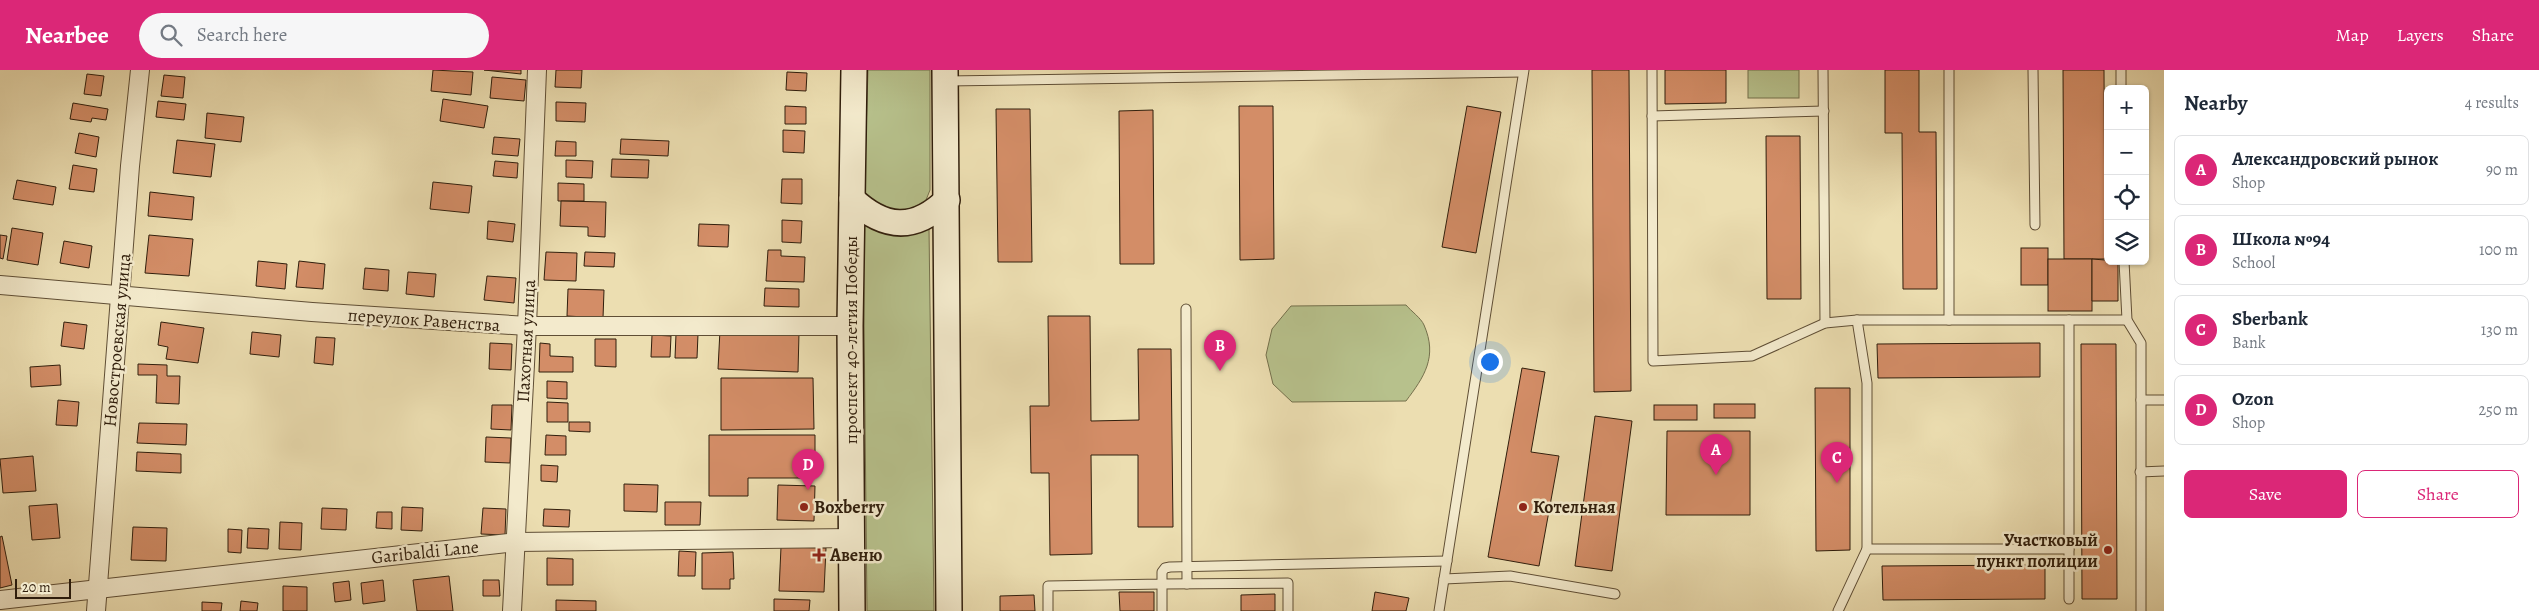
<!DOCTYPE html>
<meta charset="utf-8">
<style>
body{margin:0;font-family:Alegreya,serif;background:#f6f6f7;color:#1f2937}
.controls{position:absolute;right:15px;top:15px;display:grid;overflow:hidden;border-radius:8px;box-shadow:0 1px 4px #0004}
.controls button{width:45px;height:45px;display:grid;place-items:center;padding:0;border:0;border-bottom:1px solid #e0e1e3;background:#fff;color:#1f2937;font:25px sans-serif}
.scale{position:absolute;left:15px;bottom:12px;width:56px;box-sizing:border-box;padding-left:5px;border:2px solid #301e0c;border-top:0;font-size:14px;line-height:18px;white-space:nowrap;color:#301e0c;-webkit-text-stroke:4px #f3eacc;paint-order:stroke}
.you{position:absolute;left:1489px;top:291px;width:18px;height:18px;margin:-12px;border:4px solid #fff;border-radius:50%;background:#1a73e8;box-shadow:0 0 0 8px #1a73e833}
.badge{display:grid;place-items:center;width:32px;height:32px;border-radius:50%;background:#db2777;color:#fff;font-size:16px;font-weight:700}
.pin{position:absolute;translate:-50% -41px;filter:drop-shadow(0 1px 2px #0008)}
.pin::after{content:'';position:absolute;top:26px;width:18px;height:15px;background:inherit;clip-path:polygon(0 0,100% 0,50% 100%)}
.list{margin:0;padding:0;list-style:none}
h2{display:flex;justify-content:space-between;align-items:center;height:65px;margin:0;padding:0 20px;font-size:21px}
h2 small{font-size:16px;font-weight:400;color:#747a83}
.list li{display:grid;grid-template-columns:32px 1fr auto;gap:15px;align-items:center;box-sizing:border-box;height:70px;margin:0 10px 10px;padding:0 10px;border:1px solid #e0e1e3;border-radius:8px}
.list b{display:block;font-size:19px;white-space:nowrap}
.list p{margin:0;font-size:16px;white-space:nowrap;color:#747a83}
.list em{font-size:16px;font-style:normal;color:#747a83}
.actions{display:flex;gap:10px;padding:15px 20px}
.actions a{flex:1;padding:11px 0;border:1px solid #db2777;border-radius:8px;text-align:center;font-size:18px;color:#db2777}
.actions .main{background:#db2777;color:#fff}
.icon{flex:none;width:28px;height:28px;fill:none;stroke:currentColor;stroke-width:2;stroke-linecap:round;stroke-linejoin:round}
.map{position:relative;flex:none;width:2164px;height:541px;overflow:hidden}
header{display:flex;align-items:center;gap:30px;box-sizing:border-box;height:70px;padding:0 25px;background:#db2777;color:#fff}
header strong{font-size:24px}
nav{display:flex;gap:28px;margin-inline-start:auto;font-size:18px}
.search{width:350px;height:45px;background:#f6f6f7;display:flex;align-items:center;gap:12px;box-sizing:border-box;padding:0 18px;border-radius:28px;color:#747a83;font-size:19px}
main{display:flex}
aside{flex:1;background:#fff}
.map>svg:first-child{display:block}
.green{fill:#b7c18c;stroke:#74704c}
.building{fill:#d38d67;stroke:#301e0c}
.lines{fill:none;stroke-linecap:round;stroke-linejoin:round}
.lane-casing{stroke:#5f4e35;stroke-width:11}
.street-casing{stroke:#5f4e35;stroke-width:20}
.secondary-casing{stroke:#301e0c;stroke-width:28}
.lane{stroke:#f3eacc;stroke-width:9}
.street{stroke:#f3eacc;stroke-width:18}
.secondary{stroke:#f3eacc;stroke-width:25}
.poi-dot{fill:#8f2418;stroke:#f3eacc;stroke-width:2}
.labels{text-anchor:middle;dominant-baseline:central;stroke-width:5;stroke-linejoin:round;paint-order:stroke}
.street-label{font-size:18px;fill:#301e0c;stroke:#f3eacc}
.poi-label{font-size:18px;font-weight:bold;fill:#301e0c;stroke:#f3eacc;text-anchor:start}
</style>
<header>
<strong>Nearbee</strong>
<div class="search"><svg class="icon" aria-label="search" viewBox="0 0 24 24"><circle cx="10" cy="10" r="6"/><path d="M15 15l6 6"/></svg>Search here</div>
<nav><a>Map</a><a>Layers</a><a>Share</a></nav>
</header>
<main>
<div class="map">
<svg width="2164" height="541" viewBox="0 0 2164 541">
<rect width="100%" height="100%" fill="#ecdeb1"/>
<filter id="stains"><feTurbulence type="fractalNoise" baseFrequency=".004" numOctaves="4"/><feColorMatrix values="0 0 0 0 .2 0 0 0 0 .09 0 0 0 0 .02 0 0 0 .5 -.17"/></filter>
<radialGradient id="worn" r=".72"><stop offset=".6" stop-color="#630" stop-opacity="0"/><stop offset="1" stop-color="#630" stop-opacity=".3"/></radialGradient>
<g class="green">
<polygon points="868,0 930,0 930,120 924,135 900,146 864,129"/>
<rect x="1748" y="0" width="51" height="28"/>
<path d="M863,148c23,22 38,20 66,10l5,383h-67z"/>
<path d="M1406,235c5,6 15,13 18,20 14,32 0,52 -18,76l-114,1 -19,-18 -7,-29 6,-26 19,-23z"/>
</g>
<g class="building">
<polygon points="433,0 473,2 471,25 431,21"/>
<polygon points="484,0 521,0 521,4"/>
<polygon points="556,0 582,0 581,18 555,17"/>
<polygon points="1592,0 1629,0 1631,321 1594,322"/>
<polygon points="1665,0 1726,0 1726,33 1665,34"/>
<polygon points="1885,0 1919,0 1919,62 1936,62 1937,219 1903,219 1902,63 1885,63"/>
<polygon points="2063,0 2104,0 2105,189 2064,189"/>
<polygon points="787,2 807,3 806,21 786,20"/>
<polygon points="87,4 104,6 101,26 84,24"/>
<polygon points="164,5 185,7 183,28 161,26"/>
<polygon points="492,7 526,10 524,31 490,28"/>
<polygon points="443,29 488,36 484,58 440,51"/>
<polygon points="158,31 186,34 184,50 156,47"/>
<polygon points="556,32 586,33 585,52 556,51"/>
<polygon points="73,33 108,39 106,50 92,48 91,52 70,49"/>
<polygon points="785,36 806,37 806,54 785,54"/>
<polygon points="1239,36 1273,36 1274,189 1240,190"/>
<polygon points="1467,36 1501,42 1476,183 1442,177"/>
<polygon points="996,39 1030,39 1032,192 998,192"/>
<polygon points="1153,40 1154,194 1120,194 1119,41"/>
<polygon points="207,43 244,47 241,72 205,68"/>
<polygon points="783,60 805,61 804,83 783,82"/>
<polygon points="79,63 99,67 96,87 75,83"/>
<polygon points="1766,66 1800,66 1801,229 1767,229"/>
<polygon points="494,67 520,69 518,86 492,84"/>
<polygon points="621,69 669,71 668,86 620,84"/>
<polygon points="177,70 215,74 211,107 173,103"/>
<polygon points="556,71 576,72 576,86 555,86"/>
<polygon points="612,89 649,90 648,108 611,107"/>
<polygon points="566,90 593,91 592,108 566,107"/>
<polygon points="495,91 518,93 517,108 493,106"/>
<polygon points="73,95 97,99 94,122 69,119"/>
<polygon points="782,109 802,109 802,134 781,133"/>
<polygon points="17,110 56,117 53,135 13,129"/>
<polygon points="433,112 472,116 469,143 430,139"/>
<polygon points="558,113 584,114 584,131 558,131"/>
<polygon points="150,122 194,127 192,150 148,146"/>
<polygon points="561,131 606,132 605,167 588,166 588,157 560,156"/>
<polygon points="782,150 802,151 801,173 782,172"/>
<polygon points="488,151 515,154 513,172 487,169"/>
<polygon points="699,154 729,155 728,177 698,176"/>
<polygon points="12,158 43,163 38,195 7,190"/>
<polygon points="0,165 7,166 3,189 0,188"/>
<polygon points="149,165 193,169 189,206 145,203"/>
<polygon points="64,171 92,176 89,198 60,193"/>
<rect x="2021" y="178" width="27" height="37"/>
<polygon points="768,180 781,180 781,186 805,187 804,212 766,211"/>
<polygon points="546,182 577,183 576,211 544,210"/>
<polygon points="585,182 615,183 614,197 584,196"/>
<rect x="2048" y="189" width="44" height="52"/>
<polygon points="2092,189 2118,191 2118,231 2092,231"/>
<polygon points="258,191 287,194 285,219 256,216"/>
<polygon points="299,191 325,194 323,219 296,217"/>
<polygon points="365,198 389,200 388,221 363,219"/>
<polygon points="408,202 436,204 434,227 406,224"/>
<polygon points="487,206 516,208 514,233 484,230"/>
<polygon points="765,218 799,219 799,237 764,236"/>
<polygon points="568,219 604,220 603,248 567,246"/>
<polygon points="1048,246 1090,246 1091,351 1139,350 1138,279 1171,279 1173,457 1138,457 1138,385 1091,385 1092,484 1050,485 1049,403 1031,403 1030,336 1049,336"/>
<polygon points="64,252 87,255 84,279 61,276"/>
<polygon points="161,252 204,258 198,293 166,289 168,277 158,275"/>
<polygon points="720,260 799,263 798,302 718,299"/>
<polygon points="252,262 281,265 279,287 250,284"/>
<polygon points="676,264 698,264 697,288 675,288"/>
<polygon points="652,265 671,266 670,287 651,287"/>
<polygon points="316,267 335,268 333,295 314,293"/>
<polygon points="595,269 616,269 616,297 595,296"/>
<polygon points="490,273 512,274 511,300 489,299"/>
<polygon points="540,273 550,274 550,286 573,287 573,302 539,302"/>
<polygon points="2040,273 2040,307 1878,308 1877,274"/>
<polygon points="2081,274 2116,274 2117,529 2082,529"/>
<polygon points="138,294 167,295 167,306 180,306 179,334 156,333 157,305 138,305"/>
<polygon points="60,295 61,315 31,317 30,297"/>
<polygon points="1522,298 1545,302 1531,382 1559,386 1539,496 1488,487"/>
<polygon points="721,308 813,308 814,359 721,360"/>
<polygon points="547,311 567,312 567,329 547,328"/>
<polygon points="1815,318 1850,318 1850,480 1816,481"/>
<polygon points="58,330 79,332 77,356 56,355"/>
<polygon points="547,332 568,333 568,352 547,352"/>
<rect x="1714" y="334" width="41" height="14"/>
<polygon points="492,335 512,335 511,360 491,359"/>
<rect x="1654" y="335" width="43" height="15"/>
<polygon points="1595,346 1632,351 1612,501 1575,496"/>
<polygon points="569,352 590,352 590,362 569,361"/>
<polygon points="139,353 187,354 186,375 137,373"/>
<polygon points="1667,361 1750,361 1750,445 1666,445"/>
<polygon points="546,365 566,366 566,385 545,385"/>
<polygon points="709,365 815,365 815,408 748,408 748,426 709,426"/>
<polygon points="486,367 511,368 510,393 485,392"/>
<polygon points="137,382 181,384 181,403 136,401"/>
<polygon points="33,386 36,421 3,423 0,389"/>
<polygon points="541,395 558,396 557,412 541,411"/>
<polygon points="624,414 658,415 657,442 624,441"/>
<polygon points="778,415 815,416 814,451 777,450"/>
<polygon points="665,432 701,432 700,455 665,455"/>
<polygon points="57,434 60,468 32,470 29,436"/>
<polygon points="402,437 423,438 422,461 401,460"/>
<polygon points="322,438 347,439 346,460 321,459"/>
<polygon points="483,438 506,439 505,465 481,464"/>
<polygon points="544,439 570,440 569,457 543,456"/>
<polygon points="377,442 392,442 392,459 376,458"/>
<polygon points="280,452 302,453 301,480 279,479"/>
<polygon points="133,457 167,458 166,491 131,490"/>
<polygon points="248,458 269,459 268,479 247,478"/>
<polygon points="228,459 242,460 241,483 228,482"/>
<polygon points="2,466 12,515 0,518 0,467"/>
<polygon points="781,477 826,478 824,522 779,521"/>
<polygon points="679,481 696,482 695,506 678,506"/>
<polygon points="733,482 734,509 730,509 730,519 702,519 702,483"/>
<polygon points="547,488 573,489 573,515 547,515"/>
<polygon points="2045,495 2045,529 1883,530 1882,496"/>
<polygon points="449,506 453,541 417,541 413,510"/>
<polygon points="383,510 385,531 363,534 361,513"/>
<polygon points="483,510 499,510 500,526 483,526"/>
<polygon points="349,511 351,530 335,532 333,513"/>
<polygon points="283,516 307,517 307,541 283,541"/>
<polygon points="1119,522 1154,522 1154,541 1120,541"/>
<polygon points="1375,522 1409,528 1406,541 1372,541"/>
<polygon points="1275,524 1275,541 1241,541 1241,525"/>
<polygon points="1034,525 1035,541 1000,541 1000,526"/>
<polygon points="774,529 810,530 809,541 774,541"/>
<polygon points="556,530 596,531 596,541 556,541"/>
<polygon points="241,531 258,533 257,541 240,541"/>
<polygon points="202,532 222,533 221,541 202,541"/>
</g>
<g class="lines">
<defs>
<g id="lane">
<polyline points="1652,0 1653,291 1752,286 1825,253 1857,250 2127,250"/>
<polyline points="1823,0 1825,253"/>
<polyline points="1949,0 1949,250"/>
<polyline points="2033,0 2035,155"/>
<polyline points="946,11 1523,2"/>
<polyline points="2121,19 2121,0"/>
<polyline points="1652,46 1824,41"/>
<polyline points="2124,191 2127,250 2141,273 2141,541"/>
<polyline points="1186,239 1187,514"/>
<polyline points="2069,250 2069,529"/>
<polyline points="2141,330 2164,330"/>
<polyline points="2140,402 2164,401"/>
<polyline points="1867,479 2069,479"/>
<polyline points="1444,509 1510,506 1615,524"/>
<polyline points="1048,541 1048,516 1162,514 1162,502 1165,498 1170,497 1447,491"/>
<polyline points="1162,541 1162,514 1288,513 1288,541"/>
<polyline points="1439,541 1524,0"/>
<polyline points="1838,541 1867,479 1867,313 1857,250"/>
</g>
<g id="street">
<polyline points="0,215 312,242 527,256 850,256"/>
<polyline points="0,530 517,472 852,468"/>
<polyline points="96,541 130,96 140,0"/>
<polyline points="512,541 527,256 537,0"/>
</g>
<g id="secondary">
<polyline points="945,0 949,541"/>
<path d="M852,129c32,30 62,33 95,1"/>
<polyline points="852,541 850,256 854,0"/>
</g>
</defs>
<use href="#lane" class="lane-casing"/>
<use href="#street" class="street-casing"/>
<use href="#secondary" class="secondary-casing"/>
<use href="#lane" class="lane"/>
<use href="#street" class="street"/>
<use href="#secondary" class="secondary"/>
</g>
<g class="poi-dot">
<circle cx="804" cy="437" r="5"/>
<circle cx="1523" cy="437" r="5"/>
<circle cx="2108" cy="480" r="5"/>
<path d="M816.5 477.5h5v5h5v5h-5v5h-5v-5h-5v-5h5z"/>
</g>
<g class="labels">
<g class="street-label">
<text transform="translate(424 250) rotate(4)">переулок Равенства</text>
<text transform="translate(117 270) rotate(-85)">Новостроевская улица</text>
<text transform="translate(851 270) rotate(-90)">проспект 40-летия Победы</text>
<text transform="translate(526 271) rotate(-87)">Пахотная улица</text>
<text transform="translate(425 482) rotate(-6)">Garibaldi Lane</text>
</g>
<g class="poi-label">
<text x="814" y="437">Boxberry</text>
<text x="1533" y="437">Котельная</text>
<text x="2098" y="470" text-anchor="end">Участковый<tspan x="2098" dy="21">пункт полиции</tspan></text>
<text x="830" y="485">Авеню</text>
</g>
</g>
<rect width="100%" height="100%" filter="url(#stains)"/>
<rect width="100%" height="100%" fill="url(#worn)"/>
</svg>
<div class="controls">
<button>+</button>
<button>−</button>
<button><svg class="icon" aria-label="locate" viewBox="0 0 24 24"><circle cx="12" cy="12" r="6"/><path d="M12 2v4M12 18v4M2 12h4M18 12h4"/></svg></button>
<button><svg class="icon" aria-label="layers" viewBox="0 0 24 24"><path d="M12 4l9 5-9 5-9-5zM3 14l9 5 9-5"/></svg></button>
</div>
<div class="scale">20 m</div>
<div class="you"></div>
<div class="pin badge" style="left:1716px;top:405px">A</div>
<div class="pin badge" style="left:1220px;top:301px">B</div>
<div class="pin badge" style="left:1837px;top:413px">C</div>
<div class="pin badge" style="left:808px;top:420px">D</div>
</div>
<aside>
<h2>Nearby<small>4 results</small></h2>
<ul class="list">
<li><span class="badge">A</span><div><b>Александровский рынок</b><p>Shop</p></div><em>90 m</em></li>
<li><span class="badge">B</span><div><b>Школа №94</b><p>School</p></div><em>100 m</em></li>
<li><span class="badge">C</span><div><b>Sberbank</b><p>Bank</p></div><em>130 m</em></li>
<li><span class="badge">D</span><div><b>Ozon</b><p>Shop</p></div><em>250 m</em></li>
</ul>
<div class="actions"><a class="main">Save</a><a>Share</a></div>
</aside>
</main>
